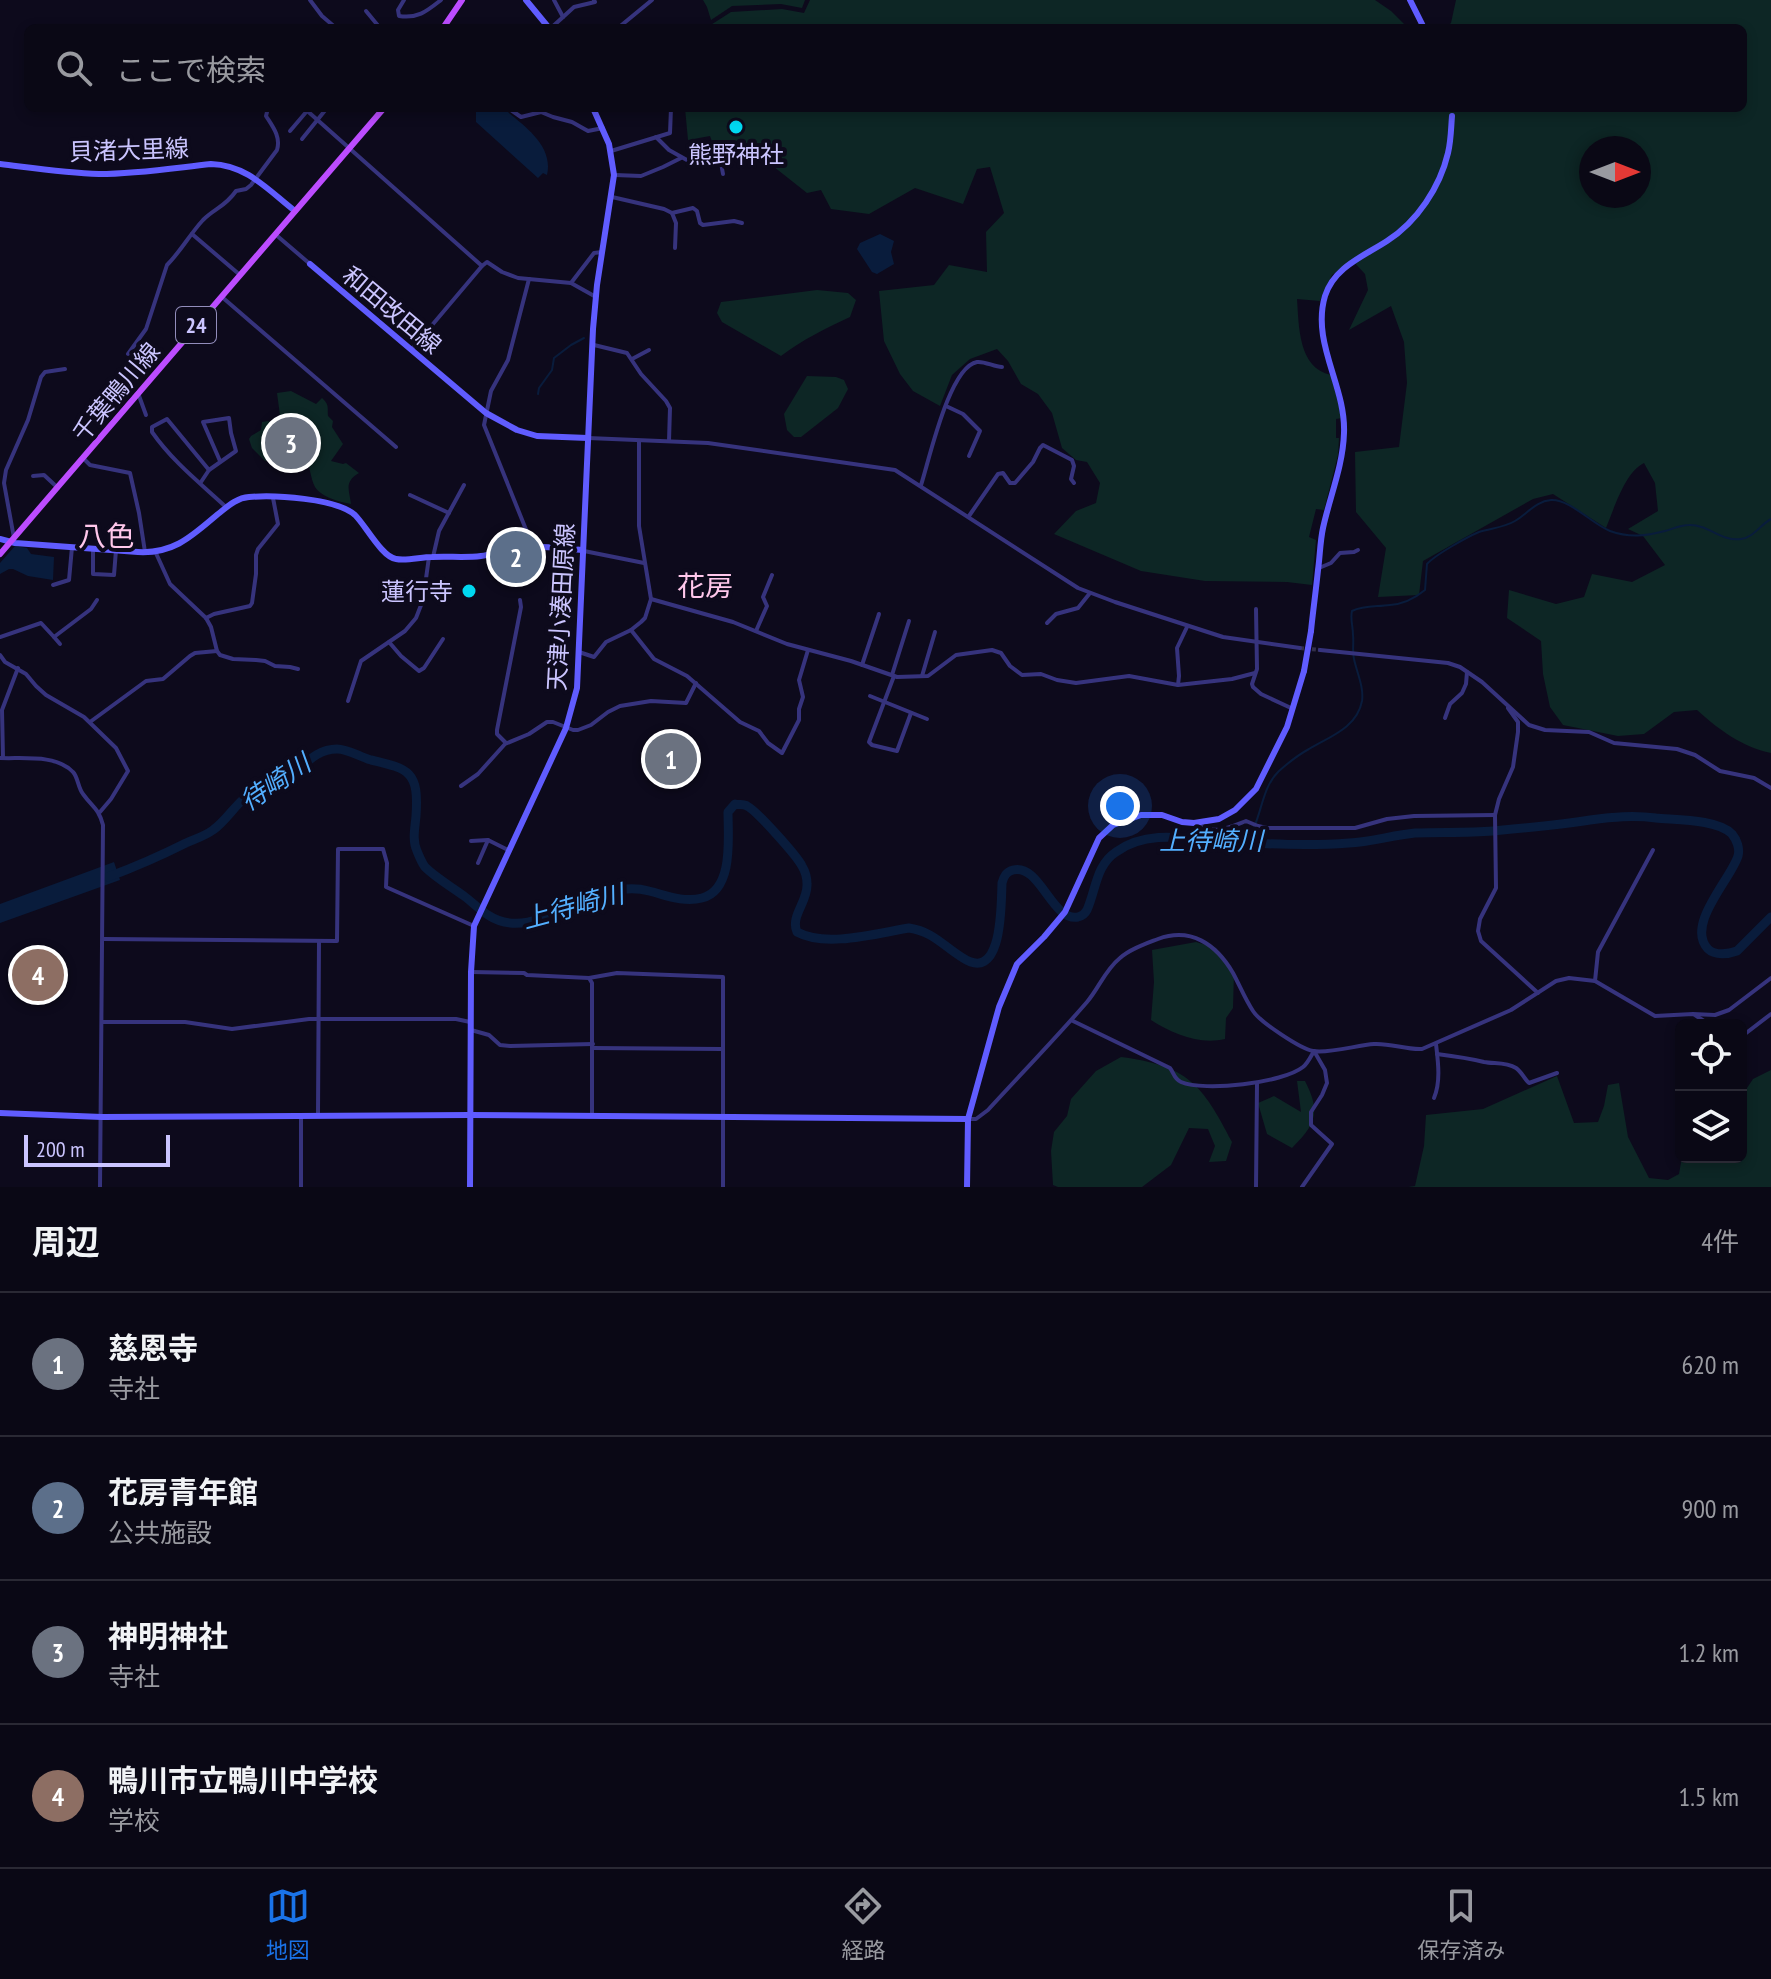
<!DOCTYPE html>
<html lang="ja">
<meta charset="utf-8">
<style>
body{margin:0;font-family:"PT Sans Narrow","Noto Sans JP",sans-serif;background:#181622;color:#f1f3f6}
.controls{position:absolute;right:24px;bottom:24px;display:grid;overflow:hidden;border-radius:12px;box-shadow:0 4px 12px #0003}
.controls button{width:72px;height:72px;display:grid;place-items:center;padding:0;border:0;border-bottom:2px solid #2a2934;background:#0a0815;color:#f1f3f6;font:40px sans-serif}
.compass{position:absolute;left:1579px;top:136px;width:72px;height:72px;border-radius:50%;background:#0a0815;box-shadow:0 4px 12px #0003;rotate:90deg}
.scale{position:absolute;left:24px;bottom:20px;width:146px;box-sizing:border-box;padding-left:8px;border:4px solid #cbc5ff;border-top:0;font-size:22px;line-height:28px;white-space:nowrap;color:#cbc5ff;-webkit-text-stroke:6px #0d0a1c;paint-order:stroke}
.you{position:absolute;left:1120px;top:806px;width:28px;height:28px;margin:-20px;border:6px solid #fff;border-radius:50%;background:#1a73e8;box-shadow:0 0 0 12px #1a73e833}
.badge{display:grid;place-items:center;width:52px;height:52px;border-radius:50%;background:#1a73e8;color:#fff;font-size:26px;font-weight:700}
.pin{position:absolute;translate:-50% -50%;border:4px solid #fff;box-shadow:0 2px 8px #0006}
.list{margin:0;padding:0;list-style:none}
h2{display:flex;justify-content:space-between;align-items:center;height:104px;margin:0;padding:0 32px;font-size:34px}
h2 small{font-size:26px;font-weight:400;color:#999aa0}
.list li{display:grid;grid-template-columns:52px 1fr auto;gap:24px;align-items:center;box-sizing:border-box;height:144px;padding:0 32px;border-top:2px solid #2a2934}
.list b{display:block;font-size:30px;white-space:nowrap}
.list p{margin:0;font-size:26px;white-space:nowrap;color:#999aa0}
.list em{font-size:26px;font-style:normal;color:#999aa0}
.icon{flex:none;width:44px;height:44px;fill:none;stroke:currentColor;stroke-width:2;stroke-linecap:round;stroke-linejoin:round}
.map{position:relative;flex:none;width:1771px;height:1187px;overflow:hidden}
.search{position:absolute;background:#0a0815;box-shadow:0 4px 12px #0003;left:24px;right:24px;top:24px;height:88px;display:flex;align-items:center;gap:20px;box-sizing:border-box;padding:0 28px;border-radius:12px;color:#999aa0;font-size:30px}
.sheet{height:680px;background:#0a0815}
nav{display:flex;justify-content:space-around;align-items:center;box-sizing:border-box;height:112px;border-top:2px solid #2a2934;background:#0a0815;font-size:22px;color:#999aa0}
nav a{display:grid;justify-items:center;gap:4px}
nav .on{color:#1a73e8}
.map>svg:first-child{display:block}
.green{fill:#0d2625;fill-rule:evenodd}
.water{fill:#091c3c}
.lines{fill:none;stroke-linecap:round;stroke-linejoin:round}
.stream{stroke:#091c3c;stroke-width:2}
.river{stroke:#091c3c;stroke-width:9}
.street-tunnel{stroke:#332f49;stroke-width:4;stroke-dasharray:4 2;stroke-linecap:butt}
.street{stroke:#36337d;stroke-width:4}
.secondary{stroke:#605cff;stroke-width:6}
.primary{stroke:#bc4cff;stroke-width:6}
.secondary-bridge{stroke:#605cff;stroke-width:6}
.poi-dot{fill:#00d8f0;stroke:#0d0a1c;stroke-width:3}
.labels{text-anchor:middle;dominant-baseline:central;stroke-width:8;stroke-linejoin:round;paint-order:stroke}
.shield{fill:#0d0a1c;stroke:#928dbb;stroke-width:2}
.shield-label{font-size:22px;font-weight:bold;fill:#cbc5ff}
.street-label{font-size:24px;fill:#cbc5ff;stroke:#0d0a1c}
.poi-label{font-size:24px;fill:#cbc5ff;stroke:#0d0a1c}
.water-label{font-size:26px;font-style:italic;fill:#53afff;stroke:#0d0a1c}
.quarter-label{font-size:28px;fill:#ffc7eb;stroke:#0d0a1c}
</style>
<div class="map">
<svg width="1771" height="1187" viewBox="0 0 1771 1187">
<rect width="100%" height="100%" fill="#0d0a1c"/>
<g class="green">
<polygon points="703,0 805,0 802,8 781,4 732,6 711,20 707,7"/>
<polygon points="810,0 1375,0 1391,11 1408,28 706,28 731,12 782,9 804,13"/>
<path d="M1456,0h315v753c-29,-6 -53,-24 -74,-43l-23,2 -30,22 -26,2 -55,-11 -13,-18 -7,-33 -2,-33 -34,-23 2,-28 47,14 28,-7 8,-23 40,8 33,-17 -22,-29 -15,-7 30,-18 -3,-28 -11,-20c-19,9 -30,46 -38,65l-53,-34 -20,5 -110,62 -4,34 -41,2 8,-49 -30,-36 -1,-60 44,-5 8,-64 -3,-41 -13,-36 -42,24 19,-40 -3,-16 -13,-14 -20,15 -12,26 -23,-2c2,27 1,69 34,76l11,43 -6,1v19h3l-1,17 -14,55 -8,-1 -7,28 7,3 -4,45 -25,-3 -82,-1 -64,-10 -87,-37 22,-23 20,-8 4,-20 -13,-21 -11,-2 -14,-12 -10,-35 -14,-19 -17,-10 -13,-23 -11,-12 -27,10 -18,16 -12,31 -27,-15 -13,-17 -16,-33 -5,-50 55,-6 15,-20 38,7 -1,-40 18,-19 -14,-46 -13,2 -14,35 -48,-16 -46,26 -38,-5 -10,-19 -14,3 -43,-34 -27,-6 -21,-1 -6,-16 -22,4 -3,-32h1058v-80h-297l5,-5zM1591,148h48v48h-48z"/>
<path d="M817,290l31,3 8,7 -6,17c-24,11 -48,23 -69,39l-59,-34 -5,-9 4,-11z"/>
<polygon points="807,376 836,377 844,380 848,389 838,408 801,437 794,437 787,430 784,414"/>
<path d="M291,391l25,13 6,-6c8,7 5,10 6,18l5,5 -1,6 11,17 -12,17 12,3 3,-1 13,10c-15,9 -10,16 -8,31 -11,-2 -30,-7 -36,-17 -5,-10 -5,-22 -10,-33l-20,-2 -20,9 -13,-13 -3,-9 2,-3 10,-6 1,-8 6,-1 9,4 4,-2 -4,-30z"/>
<path d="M1196,942l20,6 18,24 -1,36 -7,10 -1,21c-26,6 -52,-5 -74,-19l3,-38 -2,-32z"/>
<path d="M1121,1057c67,9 81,27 111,85l-6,19 -17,1 6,-16 -7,-17 -19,-1 -18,37 -29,22h-84l-5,-2 -2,-34 3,-19 13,-16 4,-17 25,-28z"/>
<polygon points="1771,1070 1771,1187 1408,1187 1415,1186 1424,1146 1426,1115 1483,1109 1557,1076 1574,1123 1598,1122 1604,1106 1608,1085 1619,1083 1628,1137 1649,1178 1668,1180 1679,1174 1682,1157 1741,1157 1741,1097 1753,1079"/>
<path d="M1297,1081h8c16,31 11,43 -13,67l-25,-14 -9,-31 16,-7 27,16z"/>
</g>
<g class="water">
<path d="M476,108h27c20,17 51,37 44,67l-4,-2 -5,5 -62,-56z"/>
<polygon points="880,234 894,241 891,252 894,264 877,274 872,272 857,249 860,243"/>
<polygon points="15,546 27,548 31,554 54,557 53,580 28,576 13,569 9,569 0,574 0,563"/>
<polygon points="114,862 120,880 0,923 0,904"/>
</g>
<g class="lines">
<g class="stream">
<polyline points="538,394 539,388 552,370 554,358 571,345 584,338"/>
<path d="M1245,842c18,-21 14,-52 34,-71 9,-8 19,-16 30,-22 20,-12 48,-21 53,-48 2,-14 -5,-28 -8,-42 -2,-8 0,-16 -1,-24 0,-9 -3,-16 -1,-24 12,-6 25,-4 38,-6 14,-1 24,-6 35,-15l2,-26c8,-9 40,-27 52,-32 12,-4 24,-4 36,-11 12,-7 21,-20 36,-21 19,-1 41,24 59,31 19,7 36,5 55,0 7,-2 16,-6 24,-6 19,-1 32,17 52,14 12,-1 19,-14 30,-20"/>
</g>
<path class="river" d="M108,877c27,-10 52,-21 78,-34 9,-4 19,-7 27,-13 13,-9 22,-25 34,-34 10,-7 23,-9 34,-14 20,-10 31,-33 56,-33 11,0 23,8 34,11 39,9 48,12 45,56 -1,12 -4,24 1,35 2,5 5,12 8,16 11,11 27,20 39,29 8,6 16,14 24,19 48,32 104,-40 161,-24 16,4 35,12 53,7 32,-8 26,-61 26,-86l7,-8c4,1 9,0 12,2 10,5 50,50 55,60 3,5 5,13 5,18 1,18 -17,32 -10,48 29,16 81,1 112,-4 25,4 34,18 54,30 40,26 38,-54 39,-75 2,-7 4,-11 11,-13 27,-7 39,52 65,47 4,-1 7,-3 9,-7 9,-20 9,-45 29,-58 33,-24 75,-12 112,-10 40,2 81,4 121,1 22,-1 44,-8 66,-10 26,-1 52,0 78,-2 33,-3 65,-6 97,-11 23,-3 43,-5 66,-2 19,2 62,1 76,16 5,6 8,15 6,22 -7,23 -53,69 -30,93 7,7 21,5 29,2l34,-34"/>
<polyline class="street-tunnel" points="1300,648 1320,650"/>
<g class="street">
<polyline points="310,0 322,16 336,28"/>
<path d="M404,0l-6,10 1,6c19,3 28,-5 42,-16"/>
<polyline points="554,0 563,17"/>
<polyline points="366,11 380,28"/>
<polyline points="551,28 574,7 595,2 594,0"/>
<polyline points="618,28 652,0"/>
<polyline points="304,108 482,266"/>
<polyline points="508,108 521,117 541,112 553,117 572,122 588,131 603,128"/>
<polyline points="290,131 307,111"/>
<path d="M656,137l13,13 25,14c10,-1 18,-8 27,-1l2,11"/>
<polyline points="302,139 327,108"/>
<polyline points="611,151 670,133 671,108"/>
<polyline points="615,175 641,176 663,167 681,158"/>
<polyline points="612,197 664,209 672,213 676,223 675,248"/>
<polyline points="672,213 693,208 697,211 700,223 703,225 734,221 742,223"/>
<polyline points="192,234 240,275"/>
<polyline points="275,234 310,264"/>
<polyline points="529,279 508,360 491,391 484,425 533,547"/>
<polyline points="571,283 594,253 602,252"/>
<polyline points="222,297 396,447"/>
<polyline points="594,345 627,353 641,374 666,401 670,408 669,441"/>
<polyline points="411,350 482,266 487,262 502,272 518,278 571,283 596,297"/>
<path d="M128,354l18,-25 21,-64c14,-14 23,-31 36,-45 12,-12 22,-13 33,-29l10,-2 5,-4 26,-35c4,-13 -4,-23 -11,-34l2,-8"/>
<polyline points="632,359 649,350"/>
<polyline points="138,393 146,415"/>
<polyline points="946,406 963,414 980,431 969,456"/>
<polyline points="588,438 708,443 895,470 1078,588 1115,602 1223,637 1300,648"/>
<polyline points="83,458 90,465 130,473 139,513 145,552"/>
<path d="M209,470l-42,-51 -15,8v5c21,30 48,51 74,75"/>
<polyline points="33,476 44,475 58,488"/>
<polyline points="201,482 209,470 236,451 231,433 229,418 203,422 220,461"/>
<path d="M921,485c8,-24 28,-118 56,-123 8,-1 17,5 25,5"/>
<polyline points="410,495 449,513"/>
<polyline points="969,516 998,474 1003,473 1010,483 1015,483 1033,462 1040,448 1043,445 1072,460 1074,466 1071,479 1074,483"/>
<polyline points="14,538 4,483 6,470 28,420 41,377 45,372 65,369"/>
<polyline points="93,549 93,574 114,575 116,550"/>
<polyline points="155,551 170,584 206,618 211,627 217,651 220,655 233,659 256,660 265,661 275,666 290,667 298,669"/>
<polyline points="584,551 644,563"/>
<polyline points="433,557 439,531 464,485"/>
<polyline points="1319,568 1331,563 1340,553 1354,552 1358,550"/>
<polyline points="53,585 69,580 72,547"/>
<polyline points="651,599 733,622 787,644 851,661 897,677 928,676 956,655 992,650 1001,653 1010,666 1022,675 1041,674 1057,680 1076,683 1129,676 1178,685 1232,679 1255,673"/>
<polyline points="1256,609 1257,669 1252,684 1253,687 1261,694 1291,708"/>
<polyline points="206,618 214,614 250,606 252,603 256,574 256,555 258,549 278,524 273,498"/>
<polyline points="1047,623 1056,614 1078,608 1090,593"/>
<polyline points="631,630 654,659 687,676 740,722 759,731 768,743 782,753 799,720 799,709 803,697 799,680 808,650"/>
<polyline points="756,631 767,606 763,597 772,575"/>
<polyline points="0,637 41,623 54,637 91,609 97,600"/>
<polyline points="54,637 60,644"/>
<polyline points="389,642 401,656 419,671 424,668 443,639"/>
<polyline points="1320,650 1448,663 1460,667 1482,682 1529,725 1545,730 1589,732 1614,743 1677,749 1695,755 1720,771 1754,778 1771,788"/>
<polyline points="579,652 594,657 606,642 631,630 641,622 645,618 651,599 639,526 639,441"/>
<polyline points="0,655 5,662 26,674 36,686 46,695 84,717 116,748 128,771 111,799 100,812"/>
<polyline points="862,665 879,614"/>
<polyline points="892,675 909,621"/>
<polyline points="894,676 869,742 872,745 897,751 911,713"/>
<polyline points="922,676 935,632"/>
<polyline points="1178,685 1179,676 1177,648 1187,627"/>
<polyline points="870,696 927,719"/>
<polyline points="348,701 361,661 405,631 416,618 423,600 429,557"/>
<polyline points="1508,708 1518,722 1518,732 1513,767 1499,799 1495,815 1496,888 1480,919 1478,931 1481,941 1538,993"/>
<polyline points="1445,718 1450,704 1462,693 1466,684 1467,672"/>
<polyline points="90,722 146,681 163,679 190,656 195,653 217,651"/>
<polyline points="506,743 497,734 497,730 521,607 520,600"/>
<path d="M0,758c22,1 56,-4 73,14 5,5 5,16 10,22 10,14 15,13 20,31l-3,362"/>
<polyline points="3,758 2,710 18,668"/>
<polyline points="461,786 478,774 505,744 529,734 547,722 553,722 573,730 578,730 591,725 608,712 620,706 651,701 686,703 696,683"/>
<path d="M1196,824c19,11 32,4 50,-3l12,5 9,2h88l32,-9 27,-3 81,-1"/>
<polyline points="471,841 488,840"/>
<polyline points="478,863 488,840 508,850"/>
<polyline points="103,939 337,941 338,849 383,849 387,863 386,887 474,926"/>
<polyline points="471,972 524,973 527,975 589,978 617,973 723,977 723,1187"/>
<polyline points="589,978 592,983 592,1115"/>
<polyline points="1595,981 1598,952 1653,850"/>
<polyline points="1695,1015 1710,1025"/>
<path d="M1073,1021l97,47c4,5 4,11 11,14 23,10 102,1 122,-15 5,-4 8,-11 11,-16l11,19 2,13 -5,12 -11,17v13l21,19 -30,43"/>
<polyline points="102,1022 185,1022 232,1029 309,1019 456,1019 470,1022"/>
<polyline points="471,1030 489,1035 500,1045 510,1046 593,1044"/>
<polyline points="1741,1037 1771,1014"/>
<polyline points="592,1048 722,1049"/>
<path d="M1437,1054c16,2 31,4 47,8 10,2 22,0 32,6 6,4 8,11 13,15l28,-10"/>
<path d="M1434,1098c7,-16 4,-37 2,-54"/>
<polyline points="318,1115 319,941"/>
<path d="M968,1119h8l12,-9c33,-36 67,-71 99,-108 12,-14 18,-32 33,-44 10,-9 25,-14 38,-19 33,-12 58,5 75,34 7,13 12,26 20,38 7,11 48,38 60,40 15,3 45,-6 61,-7 17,-1 32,6 48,5l89,-39 45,-29 13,-3 26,3 60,35 38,-2 22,1 14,-5 42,-32"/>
<polyline points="301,1187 301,1116"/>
<polyline points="1256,1187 1257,1084"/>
</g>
<g class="secondary">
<polyline points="526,0 549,28"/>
<polyline points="1410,0 1424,28"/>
<path d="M0,164c33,4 66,9 99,10 38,0 75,-6 112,-10 36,1 57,26 84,47"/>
<polyline points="310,264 486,413 517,430 537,436 588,438"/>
<path d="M0,539l15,4 123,9c36,2 54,-16 80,-38 9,-7 18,-16 31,-17 25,-2 87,1 106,18 11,11 27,42 41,44 11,2 25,-2 36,-2 16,-1 33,1 49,-1 10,-1 19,-6 29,-7 24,-4 49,-1 73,1"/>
<path d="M1311,631c2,-20 5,-41 7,-61 2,-14 2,-28 5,-42 7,-32 20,-62 21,-95 2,-47 -33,-90 -19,-137 9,-29 39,-40 62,-55 30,-19 53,-54 61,-88 3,-12 3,-25 4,-37"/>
<polyline points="0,1113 102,1117 470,1115 968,1119"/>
<polyline points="470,1187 471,972 474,926 566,728 577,688 593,329 597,285 614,175 609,144 593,108"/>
<polyline points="967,1187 968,1119 999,1007 1017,964 1044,937 1065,912 1099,838 1113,825 1141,815 1162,815 1182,822 1194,823 1219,819 1235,810 1256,789 1287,727 1304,671"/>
</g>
<g class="primary">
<polyline points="443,28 462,0"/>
<polyline points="0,554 384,108"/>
</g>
<polyline class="secondary-bridge" points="1304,671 1311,631"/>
</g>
<g class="poi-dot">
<circle cx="736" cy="127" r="8"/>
<circle cx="469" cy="591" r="8"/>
</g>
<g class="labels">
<rect class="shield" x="176" y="307" width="40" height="36" rx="6"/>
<g class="shield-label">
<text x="196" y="325">24</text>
</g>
<g class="street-label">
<text transform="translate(129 150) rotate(-2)">貝渚大里線</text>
<text transform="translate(392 310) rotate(40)">和田改田線</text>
<text transform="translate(116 392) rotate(-50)">千葉鴨川線</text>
<text transform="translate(561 607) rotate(-87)">天津小湊田原線</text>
</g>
<g class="poi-label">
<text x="736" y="154">熊野神社</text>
<text x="453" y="591" text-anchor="end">蓮行寺</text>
</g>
<g class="water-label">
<text transform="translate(275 782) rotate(-34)">待崎川</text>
<text x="1211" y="840">上待崎川</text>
<text transform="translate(573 906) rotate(-15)">上待崎川</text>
</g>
<g class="quarter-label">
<text x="106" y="535">八色</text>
<text x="705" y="585">花房</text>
</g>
</g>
</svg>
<div class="controls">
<button><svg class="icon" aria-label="locate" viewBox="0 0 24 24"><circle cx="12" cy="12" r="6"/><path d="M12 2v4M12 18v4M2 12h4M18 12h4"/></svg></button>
<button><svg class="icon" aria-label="layers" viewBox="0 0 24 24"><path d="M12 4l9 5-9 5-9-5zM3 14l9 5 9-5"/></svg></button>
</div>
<svg class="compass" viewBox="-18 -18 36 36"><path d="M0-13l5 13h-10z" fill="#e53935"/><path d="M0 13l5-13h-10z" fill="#999aa0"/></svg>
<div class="scale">200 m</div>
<div class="you"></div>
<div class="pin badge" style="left:671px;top:759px;background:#6b7280">1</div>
<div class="pin badge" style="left:516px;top:557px;background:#5c6f8a">2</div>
<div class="pin badge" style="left:291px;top:443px;background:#6b7280">3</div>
<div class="pin badge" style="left:38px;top:975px;background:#8d6e63">4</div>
<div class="search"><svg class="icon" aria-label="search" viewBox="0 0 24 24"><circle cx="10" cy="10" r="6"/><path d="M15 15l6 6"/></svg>ここで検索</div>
</div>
<section class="sheet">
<h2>周辺<small>4件</small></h2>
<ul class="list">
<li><span class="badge" style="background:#6b7280">1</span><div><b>慈恩寺</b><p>寺社</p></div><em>620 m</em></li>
<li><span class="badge" style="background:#5c6f8a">2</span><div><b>花房青年館</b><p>公共施設</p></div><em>900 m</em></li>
<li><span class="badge" style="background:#6b7280">3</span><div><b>神明神社</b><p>寺社</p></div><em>1.2 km</em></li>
<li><span class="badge" style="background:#8d6e63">4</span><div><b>鴨川市立鴨川中学校</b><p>学校</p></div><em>1.5 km</em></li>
</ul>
</section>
<nav>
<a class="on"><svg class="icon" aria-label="map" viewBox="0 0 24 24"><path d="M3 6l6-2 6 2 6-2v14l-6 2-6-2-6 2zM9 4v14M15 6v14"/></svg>地図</a>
<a><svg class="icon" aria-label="directions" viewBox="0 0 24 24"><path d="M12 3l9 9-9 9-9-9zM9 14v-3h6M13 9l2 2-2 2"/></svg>経路</a>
<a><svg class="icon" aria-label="saved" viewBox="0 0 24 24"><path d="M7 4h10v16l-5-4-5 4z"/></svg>保存済み</a>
</nav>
